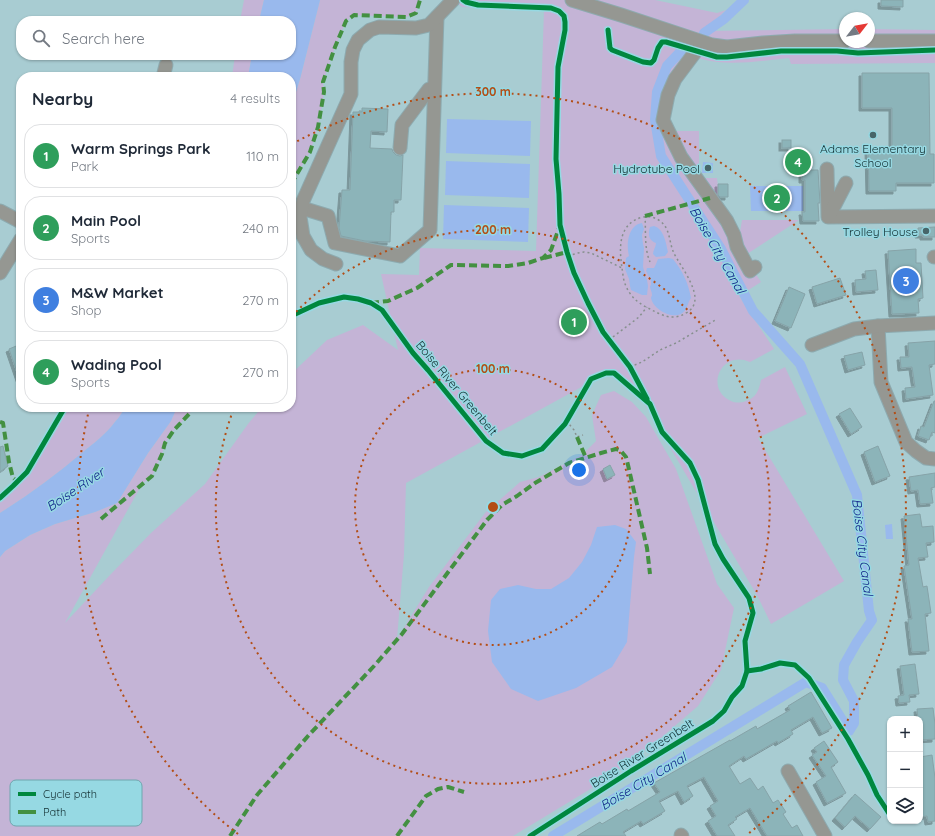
<!DOCTYPE html>
<meta charset="utf-8">
<style>
body{margin:0;font-family:Quicksand,sans-serif;background:#f2f2f3;color:#1f2937}
.controls{position:absolute;right:12px;bottom:12px;display:grid;overflow:hidden;border-radius:8px;box-shadow:0 1px 3px #0004}
.controls button{width:36px;height:36px;display:grid;place-items:center;padding:0;border:0;border-bottom:1px solid #e0e1e3;background:#fff;color:#1f2937;font:20px sans-serif}
.compass{position:absolute;left:839px;top:12px;width:36px;height:36px;border-radius:50%;background:#fff;box-shadow:0 1px 3px #0004;rotate:59deg}
.you{position:absolute;left:579px;top:470px;width:14px;height:14px;margin:-10px;border:3px solid #fff;border-radius:50%;background:#1a73e8;box-shadow:0 0 0 6px #1a73e833}
.badge{display:grid;place-items:center;width:26px;height:26px;border-radius:50%;background:#1a73e8;color:#fff;font-size:13px;font-weight:700}
.pin{position:absolute;translate:-50% -50%;border:2px solid #fff;box-shadow:0 1px 4px #0006}
.list{margin:0;padding:0;list-style:none}
h2{display:flex;justify-content:space-between;align-items:center;height:52px;margin:0;padding:0 16px;font-size:17px}
h2 small{font-size:13px;font-weight:400;color:#747a83}
.list li{display:grid;grid-template-columns:26px 1fr auto;gap:12px;align-items:center;box-sizing:border-box;height:64px;margin:0 8px 8px;padding:0 8px;border:1px solid #e0e1e3;border-radius:16px}
.list b{display:block;font-size:15px;white-space:nowrap}
.list p{margin:0;font-size:13px;white-space:nowrap;color:#747a83}
.list em{font-size:13px;font-style:normal;color:#747a83}
.icon{flex:none;width:22px;height:22px;fill:none;stroke:currentColor;stroke-width:2;stroke-linecap:round;stroke-linejoin:round}
.map{position:relative;flex:none;width:935px;height:836px;overflow:hidden}
.search{position:absolute;background:#fff;box-shadow:0 1px 3px #0004;left:16px;top:16px;width:280px;height:44px;display:flex;align-items:center;gap:10px;box-sizing:border-box;padding:0 14px;border-radius:16px;color:#747a83;font-size:15px}
.panel{position:absolute;background:#fff;box-shadow:0 1px 3px #0004;left:16px;top:72px;width:280px;height:340px;border-radius:16px}
.map>svg:first-child{display:block}
.green{fill:#c4b4d6}
.water{fill:#99b9ed}
.lines{fill:none;stroke-linecap:round;stroke-linejoin:round}
.canal{stroke:#99b9ed;stroke-width:10}
.building{fill:#8cb4b9;stroke:#86a3a8;filter:url(#shadow)}
.minor-casing{stroke:#8daaaf;stroke-width:15}
.path{stroke:#87908e;stroke-width:1.5;stroke-dasharray:2 3;stroke-linecap:butt}
.minor{stroke:#959792;stroke-width:13}
.quiet{stroke:#439041;stroke-width:4;stroke-dasharray:8 4;stroke-linecap:butt}
.cycleway-casing{stroke:#96d9e3;stroke-width:8}
.cycleway{stroke:#00873e;stroke-width:5}
.ring{fill:none;stroke:#b34e16;stroke-width:2;stroke-dasharray:2 4}
.poi-dot{fill:#47666a;stroke:#96d9e3;stroke-width:1.5}
.labels{text-anchor:middle;dominant-baseline:central;stroke-width:3;stroke-linejoin:round;paint-order:stroke}
.poi-label{font-size:12px;fill:#132f32;stroke:#96d9e3;text-anchor:end}
.street-label{font-size:12px;fill:#132f32;stroke:#96d9e3}
.water-label{font-size:13px;font-style:italic;fill:#112389;stroke:#96d9e3}
.key{fill:#96d9e3;stroke:#6fa6ae;stroke-width:1}
.key-label{font-size:11px;fill:#132f32}
.centre{fill:#b34e16;stroke:#96d9e3;stroke-width:2}
.ring-label{font-size:12px;text-anchor:middle;font-weight:bold;fill:#b34e16;stroke:#96d9e3;stroke-width:3;stroke-linejoin:round;paint-order:stroke}
</style>
<div class="map">
<svg width="935" height="836" viewBox="0 0 935 836">
<defs>
<filter id="shadow"><feDropShadow dx="-3" dy="3" stdDeviation="0" flood-color="#0004"/></filter>
</defs>
<rect width="100%" height="100%" fill="#a8ccd2"/>
<g class="green">
<polygon points="244,0 264,0 259,21 240,21"/>
<polygon points="320,0 420,0 416,13 406,17 354,15 346,21 335,47 323,82 324,92 318,127 310,152 291,184 291,108 300,79"/>
<path d="M454,0h201l62,13 9,-3 -22,21 141,-2v13h24v-13l66,1v33l-144,1 -2,-6c-30,3 -62,9 -91,0l-25,35 -4,23 2,11 2,4h26v47h18l3,25 20,29 2,-12h57l-55,36 17,26 -22,14 35,53 -24,13c-29,-13 -46,27 -19,39 4,2 10,2 15,0 10,-3 13,-11 15,-21l24,-13 22,47 -49,24 86,143 -61,36 -12,7 -13,-27 -120,-204 -24,-20h-7l-201,110 -2,71 -7,85 32,-52 56,-74 35,-31 19,-5 43,-22 14,-14 -4,-26 9,-20 13,-4 18,11 14,15 30,52 41,115 17,24 -13,62 -23,36 -42,36 -59,43 -84,51h-513v-279l5,-6 25,-16 25,-11 40,-12 22,-9 31,-50 23,-32 6,-14h16l-3,6 -16,17 -9,13 -3,11 -10,22 -10,8 -77,139 45,-48 41,-42 54,-49 43,-60 14,-17h29v-33l36,-34 36,-15 35,25 -17,-76 38,1 1,-27 116,3 8,-241 -82,-3z"/>
<polygon points="235,55 252,55 248,77 232,77"/>
<path d="M65,407h61c-4,5 -7,11 -11,15 -9,12 -22,22 -33,31 -26,22 -53,42 -82,60v-15l13,-12 14,-14z"/>
</g>
<g class="water">
<polygon points="264,0 320,0 300,79 291,108 291,77 248,77 252,55 291,55 291,21 259,21"/>
<polygon points="447,119 531,121 530,156 446,153"/>
<polygon points="805,155 806,168 791,169 790,156"/>
<polygon points="446,161 530,164 529,198 445,195"/>
<polygon points="703,162 713,163 713,173 702,173"/>
<polygon points="750,186 803,186 803,211 751,211"/>
<polygon points="444,205 529,208 528,242 443,239"/>
<path d="M642,223l2,6 -2,6 1,9 1,4 -1,19 4,13 1,6 -1,9h-5l-11,-5 -1,-4 -1,-7 -4,-10 1,-11 3,-2c-3,-11 -1,-31 13,-33z"/>
<path d="M654,226c10,3 12,17 14,26l-3,4 -9,1 -3,-3c0,-4 3,-7 3,-11 -8,-3 -8,-10 -6,-16z"/>
<path d="M669,258l4,1c10,13 15,23 18,39 -4,5 -3,12 -10,16 -10,5 -28,-5 -30,-16 0,-1 1,-2 1,-3 0,-3 -2,-6 -2,-9l1,-1v-4l-5,-10 1,-3h7l2,-4 2,-5z"/>
<path d="M126,407h51l-6,14 -23,32 -31,50 -22,9 -40,12 -25,11 -25,16 -5,6v-44c29,-18 56,-38 82,-60 11,-9 24,-19 33,-31 4,-4 7,-10 11,-15z"/>
<polygon points="892,524 893,539 886,539 885,525"/>
<polygon points="615,525 626,529 636,542 634,557 627,642 612,667 576,688 538,701 511,689 492,662 488,631 491,600 500,589 518,585 536,589 551,589 569,578 582,562 591,545 597,527"/>
</g>
<g class="lines">
<g class="canal">
<polyline points="704,33 724,19 744,0"/>
<polyline points="553,836 806,682 822,688 849,731 854,723 854,701 843,680 844,665 857,642 872,620 869,611 857,495 800,364 753,311 721,249 661,156 655,120 657,92 667,66 683,49"/>
</g>
</g>
<g class="building">
<polygon points="881,0 903,0 903,7 881,6"/>
<polygon points="862,73 929,73 930,154 934,154 934,183 896,183 896,191 869,191 868,150 892,150 892,108 862,108"/>
<polygon points="362,108 388,109 387,132 371,131 370,148 392,149 393,152 396,155 400,156 403,155 401,200 394,200 394,212 391,212 390,242 365,241 341,236 339,228 342,190 350,190 353,112 362,112"/>
<rect x="782" y="140" width="9" height="8"/>
<polygon points="802,170 818,170 820,203 818,203 819,221 803,221 802,212 805,212 805,180 802,180"/>
<polygon points="718,184 728,184 728,197 720,197 718,195"/>
<polygon points="935,227 935,237 923,237 923,235 918,235 918,228"/>
<polygon points="916,249 916,263 921,263 923,298 918,299 919,313 892,314 888,251"/>
<polygon points="876,270 878,290 856,292 855,280 866,279 865,271"/>
<polygon points="840,278 846,295 817,304 812,287"/>
<polygon points="789,287 805,294 791,328 775,321"/>
<polygon points="935,341 935,364 929,365 933,395 906,399 905,388 915,387 912,367 901,368 900,357 909,357 908,343"/>
<polygon points="21,344 21,381 20,381 9,349"/>
<polygon points="862,352 865,365 848,370 844,356"/>
<polygon points="934,401 935,401 935,433 932,432 929,440 918,436 921,426 924,427"/>
<polygon points="850,408 862,427 851,434 839,414"/>
<polygon points="3,446 8,466 0,472 0,447"/>
<polygon points="878,446 890,476 875,482 864,452"/>
<polygon points="610,465 615,475 607,479 603,469"/>
<polygon points="935,473 935,487 931,488 933,503 920,504 918,490 911,491 909,477"/>
<polygon points="920,514 922,527 933,526 934,542 926,543 928,557 918,558 923,587 927,586 931,613 925,614 929,651 912,652 908,619 912,619 904,566 909,565 904,516"/>
<polygon points="915,664 919,694 909,695 910,702 899,703 898,696 904,695 900,666"/>
<polygon points="811,692 832,728 822,733 813,717 791,730 793,734 778,743 777,741 746,759 744,756 729,766 740,784 750,778 758,790 763,786 773,803 778,800 786,812 783,814 792,828 797,825 803,836 767,836 750,808 735,817 737,819 728,825 735,836 717,836 708,821 716,816 710,806 718,801 704,777 687,786 693,796 684,802 678,791 659,801 665,811 643,824 641,821 623,832 626,836 577,836 600,822 602,824 627,809 628,811 660,792 654,783 730,740 730,741 756,726 757,729 790,710 788,706"/>
<polygon points="933,708 935,724 935,739 920,740 920,719 918,719 917,709"/>
<polygon points="824,741 838,762 831,767 846,793 827,803 816,782 826,776 812,755 817,752 814,748"/>
<polygon points="932,755 935,778 935,821 928,822 927,816 920,817 920,757"/>
<polygon points="855,794 881,817 870,829 855,816 845,827 835,818"/>
</g>
<g class="lines">
<defs>
<g id="minor">
<polyline points="572,0 621,15 712,45 727,47 763,43 795,41 845,41"/>
<polyline points="869,41 935,41"/>
<polyline points="696,51 675,79 668,95 663,120 681,157 727,221 734,235 737,247 750,271 755,267"/>
<polyline points="163,77 166,65"/>
<polyline points="400,148 402,125 429,89 434,88"/>
<polyline points="827,169 828,217 935,216"/>
<polyline points="302,208 328,216 335,243 400,256 430,230 437,17"/>
<polyline points="0,211 21,222"/>
<polyline points="829,216 846,183"/>
<polyline points="934,257 935,257"/>
<polyline points="336,264 323,259 311,250 303,236 300,217 303,201 351,94 351,62 353,50 358,40 370,30 379,27 416,28 429,25 453,0"/>
<polyline points="0,273 21,239"/>
<polyline points="878,326 881,382 906,442 916,451 926,458 935,459"/>
<polyline points="812,345 854,329 878,326 935,323"/>
<polyline points="788,771 825,836"/>
<polyline points="681,835 682,836"/>
</g>
</defs>
<use href="#minor" class="minor-casing"/>
<g class="path">
<path d="M645,216c1,15 -1,32 5,46"/>
<path d="M568,256l10,-3 6,-1 7,1 31,15c-3,-20 -4,-45 21,-51 5,-1 12,0 17,4 10,7 9,20 13,30 6,15 37,49 13,62 -15,9 -26,1 -40,-6 -9,-5 -16,-11 -20,-21 -3,-6 -3,-12 -4,-18"/>
<polyline points="609,340 639,317 647,307"/>
<polyline points="630,367 642,362 660,350 676,343 717,319"/>
<polyline points="565,424 569,424 574,430 577,437 583,435"/>
</g>
<use href="#minor" class="minor"/>
<g class="quiet">
<polyline points="291,184 310,152 318,127 324,92 323,82 335,47 346,21 354,15 406,17 416,13 420,0"/>
<polyline points="645,216 710,198"/>
<polyline points="544,258 567,252"/>
<polyline points="371,303 388,301 417,288 451,265 508,266 528,263 543,258 551,250 559,228"/>
<polyline points="0,422 3,423 9,462 13,478 18,482"/>
<polyline points="577,437 586,458"/>
<polyline points="101,519 152,476 162,454 165,443 174,430 190,413 193,407"/>
<polyline points="230,836 257,795 308,736 374,666 402,634 487,520 502,505 517,496 535,483 569,463 601,453 616,449 621,451 626,457 628,465 647,548 650,574"/>
<polyline points="397,836 426,796 438,789 448,787 464,792"/>
</g>
<defs>
<g id="cycleway">
<polyline points="463,0 466,2 478,5 551,8 559,11 564,16 565,22 565,30 558,67 556,159 559,194 560,225 567,252 574,273 588,303 603,332 630,367 647,399"/>
<polyline points="608,30 610,48 612,50 643,62 651,63 654,60 658,48 662,42 666,42 717,57 727,57 781,51 837,51 858,53 935,50"/>
<polyline points="291,316 319,303 344,297 358,299 371,303 382,310 413,353 428,370 486,441 503,453 522,456 542,449 565,424 591,379 606,373 614,373 650,404 662,432 690,463 698,480 715,544 723,559 749,598 753,613 745,641 747,671 742,686 732,697 724,711 713,721 631,771 530,836"/>
<polyline points="0,498 13,486 27,472 65,407"/>
<polyline points="747,671 761,669 780,663 795,665 809,678 848,739 868,775 877,795 890,815"/>
</g>
</defs>
<use href="#cycleway" class="cycleway-casing"/>
<use href="#cycleway" class="cycleway"/>
</g>
<g class="ring">
<circle cx="493" cy="507" r="138"/>
<path d="M292 316A277 277 0 1 1 234 408"/>
<path d="M238 834A415 415 0 0 1 89 410M292 144A415 415 0 0 1 748 834"/>
</g>
<g class="poi-dot">
<circle cx="873" cy="135" r="4"/>
<circle cx="708" cy="168" r="4"/>
<circle cx="926" cy="231" r="4"/>
</g>
<g class="labels">
<g class="poi-label">
<text x="873" y="148" text-anchor="middle">Adams Elementary<tspan x="873" dy="14">School</tspan></text>
<text x="700" y="168">Hydrotube Pool</text>
<text x="918" y="231">Trolley House</text>
</g>
<g class="street-label">
<text transform="translate(457 388) rotate(50)">Boise River Greenbelt</text>
<text transform="translate(642 753) rotate(-32)">Boise River Greenbelt</text>
</g>
<g class="water-label">
<text transform="translate(718 250) rotate(60)">Boise City Canal</text>
<text transform="translate(75 489) rotate(-34)">Boise River</text>
<text transform="translate(863 547) rotate(83)">Boise City Canal</text>
<text transform="translate(643 781) rotate(-31)">Boise City Canal</text>
</g>
</g>
<rect x="10" y="780" width="132" height="46" rx="6" class="key"/>
<rect x="18" y="792" width="18" height="4" fill="#00873e"/>
<rect x="18" y="810" width="18" height="4" fill="#439041"/>
<g class="key-label">
<text x="43" y="798">Cycle path</text>
<text x="43" y="816">Path</text>
</g>
<circle cx="493" cy="507" r="6" class="centre"/>
<g class="ring-label">
<text x="493" y="96">300 m</text>
<text x="493" y="234">200 m</text>
<text x="493" y="373">100 m</text>
</g>
</svg>
<div class="controls">
<button>+</button>
<button>−</button>
<button><svg class="icon" aria-label="layers" viewBox="0 0 24 24"><path d="M12 4l9 5-9 5-9-5zM3 14l9 5 9-5"/></svg></button>
</div>
<svg class="compass" viewBox="-18 -18 36 36"><path d="M0-13l5 13h-10z" fill="#e53935"/><path d="M0 13l5-13h-10z" fill="#747a83"/></svg>
<div class="you"></div>
<div class="pin badge" style="left:574px;top:322px;background:#2e9e5b">1</div>
<div class="pin badge" style="left:777px;top:198px;background:#2e9e5b">2</div>
<div class="pin badge" style="left:906px;top:281px;background:#3f7fe0">3</div>
<div class="pin badge" style="left:798px;top:162px;background:#2e9e5b">4</div>
<div class="search"><svg class="icon" aria-label="search" viewBox="0 0 24 24"><circle cx="10" cy="10" r="6"/><path d="M15 15l6 6"/></svg>Search here</div>
<section class="panel">
<h2>Nearby<small>4 results</small></h2>
<ul class="list">
<li><span class="badge" style="background:#2e9e5b">1</span><div><b>Warm Springs Park</b><p>Park</p></div><em>110 m</em></li>
<li><span class="badge" style="background:#2e9e5b">2</span><div><b>Main Pool</b><p>Sports</p></div><em>240 m</em></li>
<li><span class="badge" style="background:#3f7fe0">3</span><div><b>M&amp;W Market</b><p>Shop</p></div><em>270 m</em></li>
<li><span class="badge" style="background:#2e9e5b">4</span><div><b>Wading Pool</b><p>Sports</p></div><em>270 m</em></li>
</ul>
</section>
</div>
